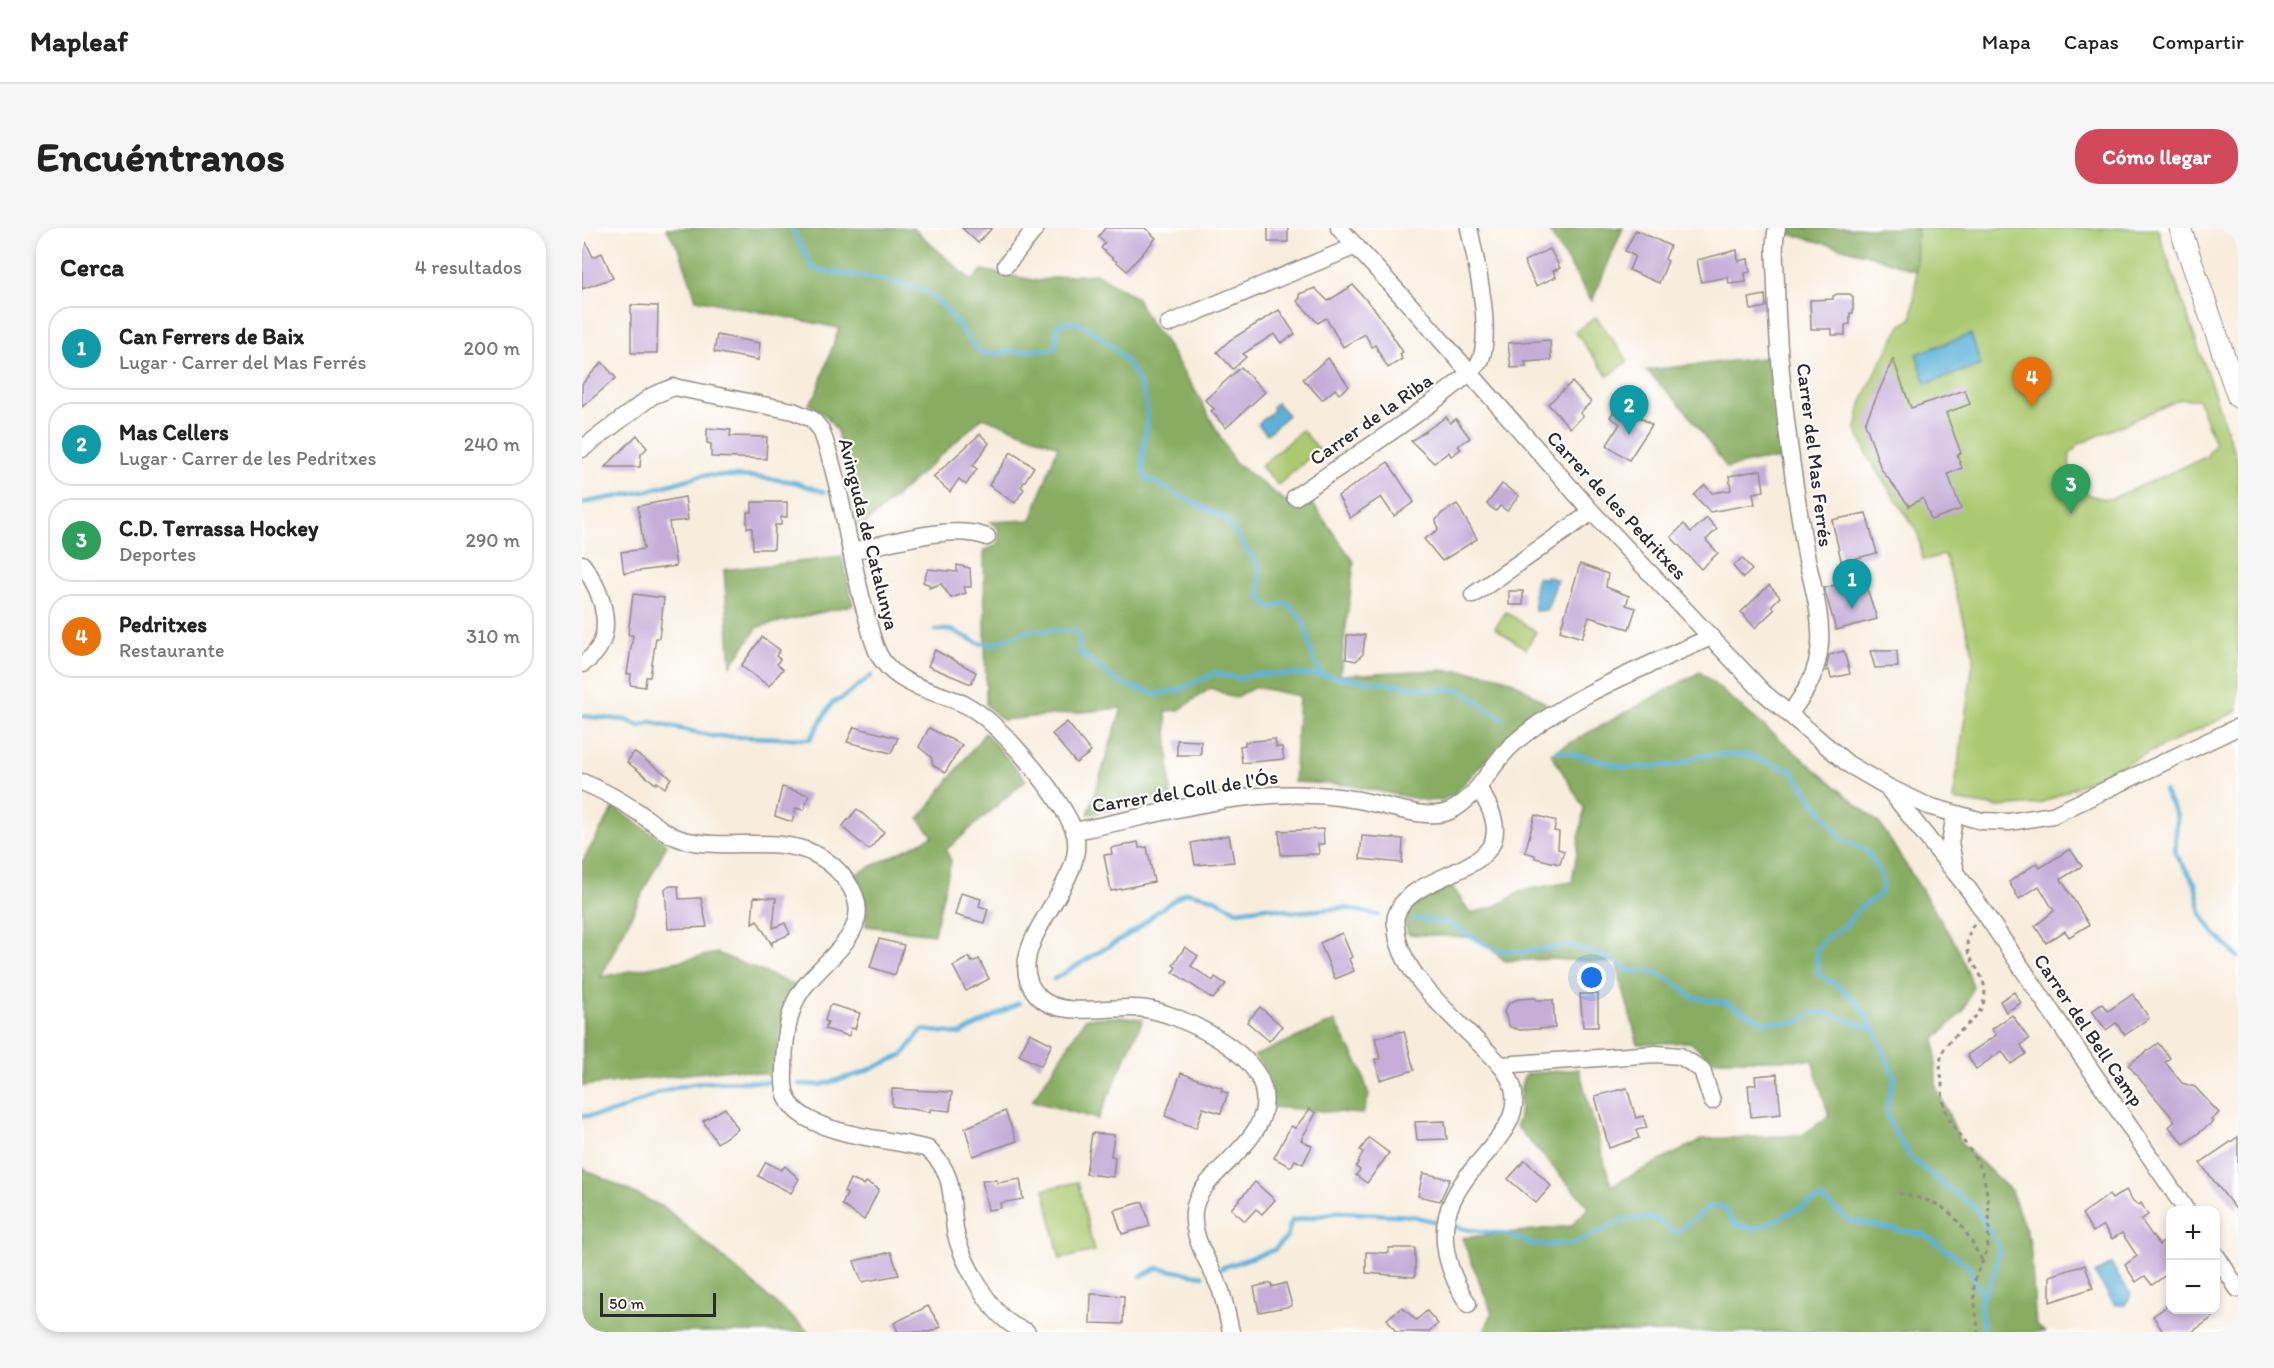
<!DOCTYPE html>
<html lang="es">
<meta charset="utf-8">
<style>
body{margin:0;font-family:Itim,sans-serif;background:#f6f6f6;color:#222}
.controls{position:absolute;right:18px;bottom:18px;display:grid;overflow:hidden;border-radius:12px;box-shadow:0 3px 9px #0003}
.controls button{width:54px;height:54px;display:grid;place-items:center;padding:0;border:0;border-bottom:2px solid #e0e0e0;background:#fff;color:#222;font:30px sans-serif}
.scale{position:absolute;left:18px;bottom:15px;width:116px;box-sizing:border-box;padding-left:6px;border:3px solid #2b2b2b;border-top:0;font-size:16px;line-height:21px;white-space:nowrap;color:#2b2b2b;-webkit-text-stroke:4px #fff;paint-order:stroke}
.you{position:absolute;left:1010px;top:750px;width:21px;height:21px;margin:-15px;border:4px solid #fff;border-radius:50%;background:#1a73e8;box-shadow:0 0 0 9px #1a73e833}
.badge{display:grid;place-items:center;width:39px;height:39px;border-radius:50%;background:#d1495b;color:#fff;font-size:20px;font-weight:700}
.pin{position:absolute;translate:-50% -50px;filter:drop-shadow(0 2px 3px #0008)}
.pin::after{content:'';position:absolute;top:32px;width:21px;height:18px;background:inherit;clip-path:polygon(0 0,100% 0,50% 100%)}
.list{margin:0;padding:0;list-style:none}
h2{display:flex;justify-content:space-between;align-items:center;height:78px;margin:0;padding:0 24px;font-size:26px}
h2 small{font-size:20px;font-weight:400;color:#767676}
.list li{display:grid;grid-template-columns:39px 1fr auto;gap:18px;align-items:center;box-sizing:border-box;height:84px;margin:0 12px 12px;padding:0 12px;border:2px solid #e0e0e0;border-radius:24px}
.list b{display:block;font-size:22px;white-space:nowrap}
.list p{margin:0;font-size:20px;white-space:nowrap;color:#767676}
.list em{font-size:20px;font-style:normal;color:#767676}
.map{position:relative;flex:none;width:1656px;height:1104px;overflow:hidden;border-radius:24px}
header{display:flex;align-items:center;gap:36px;box-sizing:border-box;height:84px;padding:0 30px;background:#fff;border-bottom:2px solid #e0e0e0}
header strong{font-size:28px}
nav{display:flex;gap:33px;margin-inline-start:auto;font-size:21px}
.intro{display:flex;align-items:center;justify-content:space-between;box-sizing:border-box;height:144px;padding:0 36px}
h1{margin:0;font-size:42px}
.button{padding:15px 27px;border-radius:24px;background:#d1495b;color:#fff;font-size:21px;font-weight:700}
main{display:flex;gap:36px;padding:0 36px}
aside{flex:1;background:#fff;border-radius:24px;box-shadow:0 3px 9px #0003}
.map>svg:first-child{display:block}
.green{fill:#abc970;stroke:#6b7a4e;stroke-width:1.5;fill-rule:evenodd}
.forest{fill:#88ad62;stroke:#5a6c46;stroke-width:1.5}
.water{fill:#5db2d9;stroke:#446e82;stroke-width:1.5}
.lines{fill:none;stroke-linecap:round;stroke-linejoin:round}
.stream{stroke:#5db2d9;stroke-width:4.5}
.building{fill:#c5add8}
.minor-casing{stroke:#928c84;stroke-width:19}
.tertiary-casing{stroke:#928c84;stroke-width:23}
.path{stroke:#928c84;stroke-width:3;stroke-dasharray:4.5 4.5;stroke-linecap:butt}
.minor{stroke:#fff;stroke-width:16}
.tertiary{stroke:#fff;stroke-width:21}
.labels{text-anchor:middle;dominant-baseline:central;stroke-width:4.5;stroke-linejoin:round;paint-order:stroke}
.street-label{font-size:20px;fill:#2b2b2b;stroke:#fff}
</style>
<header>
<strong>Mapleaf</strong>
<nav><a>Mapa</a><a>Capas</a><a>Compartir</a></nav>
</header>
<div class="intro"><h1>Encuéntranos</h1><a class="button">Cómo llegar</a></div>
<main>
<aside>
<h2>Cerca<small>4 resultados</small></h2>
<ul class="list">
<li><span class="badge" style="background:#0f9aa8">1</span><div><b>Can Ferrers de Baix</b><p>Lugar · Carrer del Mas Ferrés</p></div><em>200 m</em></li>
<li><span class="badge" style="background:#0f9aa8">2</span><div><b>Mas Cellers</b><p>Lugar · Carrer de les Pedritxes</p></div><em>240 m</em></li>
<li><span class="badge" style="background:#2e9e5b">3</span><div><b>C.D. Terrassa Hockey</b><p>Deportes</p></div><em>290 m</em></li>
<li><span class="badge" style="background:#e8710a">4</span><div><b>Pedritxes</b><p>Restaurante</p></div><em>310 m</em></li>
</ul>
</aside>
<div class="map">
<svg width="1656" height="1104" viewBox="0 0 1656 1104">
<rect width="100%" height="100%" fill="#fff"/>
<filter id="ink" filterUnits="userSpaceOnUse"><feTurbulence type="fractalNoise" baseFrequency=".0167" numOctaves="2"/><feDisplacementMap in="SourceGraphic" scale="12" xChannelSelector="R" yChannelSelector="G"/><feConvolveMatrix kernelMatrix="1 2 1 2 8 2 1 2 1" color-interpolation-filters="sRGB"/></filter>
<filter id="wash" filterUnits="userSpaceOnUse"><feTurbulence type="fractalNoise" baseFrequency=".008" numOctaves="4" result="noise"/><feDisplacementMap in="SourceGraphic" scale="24" xChannelSelector="R" yChannelSelector="G"/><feGaussianBlur stdDeviation="1.35" result="paint"/><feColorMatrix in="noise" values="0 0 0 0 0 0 0 0 0 0 0 0 0 0 0 0 0 1.4 0 .05"/><feComposite in="paint" operator="in"/></filter>
<g filter="url(#wash)">
<rect width="100%" height="100%" fill="#f8eddd"/>
<g class="green">
<path d="M1335,0h240l81,235v248l-199,93 -41,3 -45,-7 21,-144 -29,-101 -22,5 -5,-27 -49,-74 -13,-30 5,-25 14,-31 26,-47 11,-8 4,-39zM1599,171h17l17,45 -9,13 -95,42c-28,-1 -45,-15 -41,-45l9,-10z"/>
<polygon points="1014,89 1046,133 1026,148 993,104"/>
<polygon points="720,202 737,221 696,257 679,238"/>
<polygon points="924,384 954,404 944,421 913,400"/>
<polygon points="496,954 512,1023 478,1031 462,961"/>
</g>
<g class="forest">
<path d="M84,0h247l59,53 10,-11 56,11 25,-5 34,-2 40,24 11,22 15,19 33,53 38,70 61,46 15,-8 44,62 -14,113c45,-1 118,-11 161,2 17,5 32,18 47,28l-35,26 -59,63 -12,6 -14,1 -80,-16 -54,-3 5,-86 -44,-9 -20,11 -24,-10 -32,22 -13,1 5,87 -83,16 34,-106 -119,12 -17,-15 -2,-155 10,-3 6,-7 -2,-12 -8,-6 41,-2 27,-74 -75,-29 -124,113 -22,-99 -10,-14 -18,-13 7,-10 23,-66 -143,-29 -16,-48z"/>
<polygon points="965,0 1041,0 1010,73"/>
<polygon points="1208,0 1335,0 1334,43 1287,27 1207,6"/>
<polygon points="1189,129 1200,232 1178,232 1145,240 1104,183 1064,142"/>
<polygon points="260,329 271,377 176,399 149,437 142,342"/>
<path d="M1118,444l180,152 77,122 16,40 -9,24 -29,29 1,48 26,57 49,47 19,51 6,83 9,7h-561l8,-19 -30,-75 109,-12 18,-19 -73,-81c8,-16 0,-39 10,-52l53,-5 32,117 92,-47 99,-4 27,-19 -17,-56h-101l-21,-18 -52,2 -22,-81 -65,-4 -46,2 -27,-23 -70,-4 -3,-12 2,-12 45,-24 18,27 23,-5 30,-18 49,-8 12,-74 -33,-55z"/>
<polygon points="403,505 444,552 364,622 369,633 352,706 284,698 283,674 272,647 351,608 337,591"/>
<path d="M32,579l53,37 -66,133 116,-24 78,32c-14,29 -17,60 -20,91l-44,-7 -148,17 -1,-224z"/>
<polygon points="535,789 561,791 516,891 450,873 504,790"/>
<path d="M753,793l26,48 8,27 -6,18 -91,-7c2,-20 -4,-37 -18,-51z"/>
<polygon points="0,940 83,980 227,1104 0,1104"/>
</g>
<g class="water">
<polygon points="1389,106 1399,137 1344,156 1334,126"/>
<polygon points="695,175 706,187 685,206 676,196 691,183 690,179"/>
<polygon points="964,348 975,352 965,382 953,383 952,361 955,349 963,351"/>
<polygon points="1529,1036 1549,1067 1543,1077 1533,1077 1513,1046"/>
</g>
<g class="lines">
<g class="stream">
<path d="M209,0l23,41c28,5 91,12 114,24 18,10 38,46 54,61l74,-5 1,-24c18,-6 26,-1 41,10 27,19 50,50 49,84 0,22 -9,38 -1,59l80,41 34,50v28l11,11 16,-5c32,27 13,43 36,72l105,14 33,1 41,29"/>
<polyline points="0,275 65,263 121,247 175,249 212,254 242,264"/>
<polyline points="353,402 370,402 396,415 411,416 449,402 493,403 497,409 498,425 540,456 575,466 597,462 633,445 659,451 672,446 741,447"/>
<polyline points="0,488 45,492 58,498 69,494 131,508 228,511 250,475 259,471 289,448"/>
<path d="M975,522l71,18 50,-3 23,-10h46l44,15 51,69 24,11 15,23 2,9 -2,12 -24,16 -9,13 -24,17 -8,11 2,23c9,6 20,11 28,18 25,20 36,57 49,86l-7,21 -1,19 23,39 39,32 25,17 25,41 -4,25 -15,30 4,30"/>
<polyline points="1582,563 1595,588 1593,625 1613,655 1619,685 1631,704 1656,729"/>
<polyline points="833,691 866,695 914,722 940,724 990,718 1028,731 1048,743 1070,743 1090,753 1110,769 1144,775 1182,794 1216,795 1230,785 1243,784 1290,801"/>
<polyline points="472,751 554,702 576,683 604,664 631,670 655,683 685,679 712,684 763,680 796,687"/>
<polyline points="217,856 238,857 277,846 321,827 340,802 378,806 437,775"/>
<path d="M0,888c40,1 57,-19 92,-28 32,-9 65,-6 97,-6"/>
<polyline points="639,1040 692,1022 705,1009 709,993 756,984 830,988 888,1002 924,1006 952,1017 992,1016 1042,991 1075,991 1093,1005 1128,979 1141,978 1151,995 1172,1002 1239,970 1268,993 1343,1007 1387,1038 1400,1070"/>
<polyline points="559,1048 575,1040 621,1048"/>
</g>
</g>
<g id="blocks">
<g class="building">
<polygon points="380,0 410,0 396,15"/>
<polygon points="523,0 563,0 574,10 545,43 519,20 523,15 516,9"/>
<rect x="686" y="0" width="20" height="14"/>
<polygon points="1054,2 1088,18 1083,31 1086,33 1077,55 1047,42 1053,28 1043,23"/>
<polygon points="0,6 11,29 20,25 31,50 0,61"/>
<polygon points="968,21 978,40 971,43 974,49 954,58 942,33"/>
<polygon points="1155,22 1156,33 1166,31 1168,44 1163,45 1164,54 1147,56 1146,49 1119,54 1115,32"/>
<polygon points="771,57 795,84 821,124 818,126 820,131 806,140 793,117 790,119 783,106 761,119 744,90 736,95 715,73 718,70 717,66 733,60 746,73"/>
<polygon points="1255,66 1268,66 1271,69 1271,85 1268,85 1268,96 1263,97 1263,107 1250,107 1250,101 1229,101 1228,72 1251,71 1251,68"/>
<polygon points="1183,67 1184,79 1169,82 1167,70"/>
<polygon points="49,77 76,78 75,125 49,125"/>
<polygon points="697,82 713,106 699,115 692,106 661,126 664,129 651,141 635,124 648,112"/>
<polygon points="135,107 178,115 176,132 132,124"/>
<polygon points="968,112 969,132 943,134 944,139 929,140 926,115"/>
<polygon points="746,130 767,158 757,166 753,161 740,172 721,151"/>
<polygon points="1311,131 1329,180 1383,162 1388,176 1364,185 1379,225 1375,227 1380,240 1366,246 1379,281 1349,292 1341,270 1327,278 1299,241 1283,195"/>
<polygon points="20,134 34,150 0,179 0,156"/>
<polygon points="659,139 683,164 644,200 629,183 632,181 623,172"/>
<polygon points="990,154 1009,174 998,185 1001,188 988,200 966,176"/>
<polygon points="1045,163 1061,173 1053,186 1070,197 1047,232 1025,217 1038,196 1028,189"/>
<polygon points="864,189 868,195 874,191 888,210 876,218 879,221 869,228 867,224 852,235 829,213"/>
<polygon points="125,200 149,202 148,208 185,209 184,231 129,229 129,216 125,215"/>
<polygon points="398,206 407,215 391,238 395,241 384,257 377,251 368,264 351,249"/>
<polygon points="55,207 65,220 59,226 58,239 23,239"/>
<polygon points="429,224 452,239 439,259 442,261 433,275 407,257"/>
<polygon points="806,234 832,274 812,288 799,269 768,290 756,268"/>
<polygon points="1179,242 1182,263 1171,265 1173,276 1128,284 1112,267 1123,257 1130,265 1149,262 1147,248"/>
<polygon points="920,256 937,268 925,283 918,278 914,283 905,276"/>
<polygon points="103,269 106,292 87,294 94,338 42,345 39,324 62,321 56,278"/>
<polygon points="170,274 205,274 205,289 199,289 199,297 193,297 192,321 171,321 170,300 165,300 165,284 170,284"/>
<polygon points="875,276 895,311 860,333 842,311 856,302 854,292 860,285"/>
<polygon points="1284,285 1295,325 1275,330 1295,391 1254,402 1242,360 1264,354 1250,292"/>
<polygon points="1125,290 1135,301 1124,312 1136,325 1119,341 1089,309 1102,296 1109,304"/>
<polygon points="1160,330 1170,342 1161,350 1151,338"/>
<polygon points="998,336 1026,346 1024,359 1047,368 1044,377 1054,380 1047,401 1007,389 1000,410 978,403"/>
<polygon points="375,337 388,340 389,359 382,359 384,365 369,370 359,356 347,360 348,357 341,354 346,341 375,344"/>
<polygon points="1187,357 1198,369 1189,378 1193,381 1173,400 1159,384"/>
<rect x="927" y="363" width="14" height="14"/>
<polygon points="51,366 82,370 77,410 74,410 68,449 64,449 63,459 48,457 49,446 45,446 51,407 46,407"/>
<polygon points="765,407 783,407 781,426 774,433 764,431"/>
<polygon points="180,409 198,422 194,428 198,431 195,436 201,441 187,458 159,438"/>
<polygon points="353,422 394,444 389,456 346,438"/>
<polygon points="1262,423 1268,446 1249,450 1247,442 1244,443 1247,427"/>
<polygon points="1288,423 1315,423 1316,439 1293,440"/>
<polygon points="485,494 509,524 494,535 470,506"/>
<polygon points="272,499 316,510 309,525 265,514"/>
<polygon points="347,500 380,517 363,545 351,537 349,529 337,519"/>
<polygon points="693,511 694,519 700,519 702,531 660,535 658,518 663,517 663,514"/>
<polygon points="595,512 619,513 619,527 595,527"/>
<polygon points="52,524 89,550 83,560 75,554 74,556 45,534"/>
<polygon points="200,559 227,567 222,582 214,580 210,594 193,588"/>
<polygon points="275,581 302,604 287,622 260,599"/>
<polygon points="953,587 974,593 972,603 977,604 976,621 982,623 978,636 953,630 953,627 943,624"/>
<polygon points="741,601 742,616 736,616 737,626 699,627 697,603"/>
<polygon points="647,607 652,634 613,637 609,615"/>
<polygon points="780,608 821,611 820,635 778,631"/>
<polygon points="556,614 557,620 565,619 572,654 529,663 522,627 530,626 529,620"/>
<polygon points="1488,621 1500,638 1479,651 1507,697 1487,709 1483,703 1464,715 1453,698 1472,683 1457,658 1437,671 1427,654 1455,635 1458,640"/>
<polygon points="88,658 96,658 97,671 119,670 125,699 86,701 83,661"/>
<polygon points="379,665 399,671 397,678 406,681 402,695 373,687"/>
<polygon points="172,669 194,670 191,700 203,695 208,706 190,714 190,717 175,692 170,695"/>
<polygon points="760,705 770,729 767,731 772,743 753,751 738,715"/>
<polygon points="297,711 322,717 313,747 288,739"/>
<polygon points="603,719 616,728 609,738 631,753 633,749 644,756 631,771 591,744 594,739 591,737"/>
<polygon points="387,729 390,734 397,731 407,751 384,763 371,738"/>
<polygon points="1432,764 1439,775 1424,784 1418,773"/>
<polygon points="998,766 1016,766 1016,799 1001,799"/>
<polygon points="1551,766 1567,790 1543,807 1534,795 1524,802 1510,783 1520,776 1526,783"/>
<polygon points="954,770 954,772 971,772 973,800 938,802 928,799 922,784 927,775 936,771"/>
<polygon points="250,777 278,785 273,801 269,800 267,808 243,801 246,794 243,793 247,778"/>
<polygon points="678,779 700,798 687,813 665,794"/>
<polygon points="1430,787 1447,811 1439,817 1444,826 1429,836 1420,823 1394,841 1385,827 1414,807 1410,801"/>
<polygon points="822,803 832,842 798,852 793,831 798,831 793,810"/>
<polygon points="448,805 470,816 459,838 437,827"/>
<polygon points="1576,815 1588,830 1583,834 1600,855 1613,859 1637,885 1629,892 1631,894 1602,916 1587,899 1593,893 1546,837"/>
<polygon points="599,845 640,860 639,863 646,865 639,885 621,880 614,900 583,888"/>
<polygon points="1195,846 1199,886 1169,889 1166,857 1174,857 1173,848"/>
<polygon points="1045,860 1054,890 1061,888 1065,900 1054,902 1057,910 1027,920 1013,868"/>
<polygon points="310,861 370,864 368,883 348,881 348,884 310,878"/>
<polygon points="143,880 156,901 135,915 121,893"/>
<polygon points="728,881 734,885 719,912 730,918 721,936 713,932 709,939 692,930 709,898 713,900"/>
<polygon points="423,883 435,913 391,928 383,900"/>
<polygon points="863,893 865,911 835,912 833,894"/>
<polygon points="510,905 532,907 529,928 533,929 531,949 504,946"/>
<polygon points="1656,909 1656,984 1618,935"/>
<polygon points="787,910 807,925 785,955 774,947 778,942 774,939 781,924 778,922"/>
<polygon points="943,932 969,958 954,975 926,951"/>
<polygon points="184,934 199,942 203,938 217,951 209,965 176,948"/>
<polygon points="841,945 868,951 858,973 836,968"/>
<polygon points="268,951 282,957 284,954 297,961 282,992 260,977 265,966 262,964"/>
<polygon points="438,951 441,971 418,975 419,980 406,982 400,952 414,952 415,955"/>
<polygon points="673,954 693,972 680,986 674,981 663,993 649,981"/>
<polygon points="1544,962 1551,973 1557,977 1559,975 1566,987 1559,992 1577,1017 1584,1012 1588,1019 1588,1044 1570,1057 1563,1048 1554,1054 1543,1037 1555,1028 1540,1005 1530,1011 1521,997 1511,1004 1500,986 1527,967 1530,971"/>
<polygon points="561,974 568,998 540,1006 532,982"/>
<polygon points="807,1020 833,1020 833,1049 784,1045 784,1024 807,1025"/>
<polygon points="309,1024 317,1047 280,1054 272,1033"/>
<polygon points="1503,1037 1511,1060 1468,1074 1468,1048"/>
<polygon points="689,1055 690,1059 704,1055 710,1078 677,1084 672,1059"/>
<polygon points="509,1066 542,1068 541,1096 508,1095"/>
<polygon points="1588,1076 1588,1082 1626,1082 1631,1089 1610,1104 1581,1104 1571,1088"/>
<polygon points="346,1078 359,1099 347,1104 316,1104 312,1095"/>
<polygon points="820,1079 834,1092 845,1083 856,1096 846,1104 814,1104 805,1091"/>
</g>
</g>
</g>
<g filter="url(#ink)">
<use href="#blocks" fill-opacity="0" stroke="#928c84" stroke-width="1.5"/>
<g class="lines">
<defs>
<g id="minor">
<polyline points="757,0 838,88 1010,284 1181,464 1266,536 1304,558 1346,578 1400,593 1427,594 1471,587 1656,499"/>
<path d="M1195,0c-5,19 -1,40 -1,59 2,89 15,180 30,268 6,29 16,59 14,89 -2,28 -14,49 -31,70"/>
<polyline points="424,37 454,0"/>
<polyline points="586,96 774,18"/>
<path d="M0,221l70,-53 22,-9 119,24 19,8 9,11c22,59 27,124 45,184 4,14 7,33 16,46 20,28 55,31 84,45 34,17 92,89 107,123 23,54 -82,120 -34,169 23,23 76,7 107,12 34,5 102,39 115,73 22,58 -63,87 -67,129 -3,28 17,54 27,80 4,13 7,27 10,41"/>
<path d="M713,269c27,-19 179,-117 186,-138 11,-31 -5,-98 -12,-131"/>
<path d="M269,323c39,-7 98,-28 136,-14"/>
<path d="M0,336c21,28 39,77 0,100"/>
<polyline points="891,367 1010,284"/>
<path d="M0,554c20,8 38,18 56,30 14,10 28,23 46,28 57,14 122,-17 164,43 35,50 -34,79 -52,117 -10,22 -12,48 -12,71 -1,22 2,34 21,46 32,20 86,22 123,32 28,26 22,46 27,80 4,26 31,76 52,92 5,5 13,8 20,11"/>
<polyline points="1308,563 1387,662 1604,982"/>
<polyline points="1373,586 1368,615 1373,639"/>
<path d="M492,603c78,-14 158,-41 238,-36 13,0 27,2 40,4 27,3 74,23 98,12 29,-14 40,-46 62,-66 51,-47 136,-79 199,-108"/>
<polyline points="918,837 1074,826 1098,828 1120,842 1130,873"/>
<polyline points="1634,1027 1656,1061"/>
<path d="M886,1076c-77,-123 62,-148 45,-216 -5,-18 -19,-30 -32,-43 -28,-28 -79,-71 -84,-111 0,-6 -3,-13 -1,-18 14,-52 145,-37 82,-128"/>
</g>
<polyline id="tertiary" points="1598,0 1656,169"/>
</defs>
<use href="#minor" class="minor-casing"/>
<use href="#tertiary" class="tertiary-casing"/>
<g class="path">
<path d="M1392,696c-22,36 17,43 10,76 -4,24 -38,33 -43,58 -2,7 0,16 1,23 0,8 0,18 3,27 8,27 33,44 39,71 6,24 7,50 2,73 -3,12 -12,22 -12,35 0,14 3,30 4,45"/>
<path d="M1317,965c13,4 29,6 41,13 21,12 31,36 43,56"/>
</g>
<use href="#minor" class="minor"/>
<use href="#tertiary" class="tertiary"/>
</g>
</g>
<g class="labels">
<g class="street-label">
<text transform="translate(789 191) rotate(-35)">Carrer de la Riba</text>
<text transform="translate(1233 227) rotate(83)">Carrer del Mas Ferrés</text>
<text transform="translate(1035 277) rotate(47)">Carrer de les Pedritxes</text>
<text transform="translate(287 306) rotate(76)">Avinguda de Catalunya</text>
<text transform="translate(603 563) rotate(-9)">Carrer del Coll de l'Ós</text>
<text transform="translate(1507 802) rotate(56)">Carrer del Bell Camp</text>
</g>
</g>
</svg>
<div class="controls">
<button>+</button>
<button>−</button>
</div>
<div class="scale">50 m</div>
<div class="you"></div>
<div class="pin badge" style="left:1270px;top:381px;background:#0f9aa8">1</div>
<div class="pin badge" style="left:1047px;top:207px;background:#0f9aa8">2</div>
<div class="pin badge" style="left:1489px;top:286px;background:#2e9e5b">3</div>
<div class="pin badge" style="left:1450px;top:179px;background:#e8710a">4</div>
</div>
</main>
